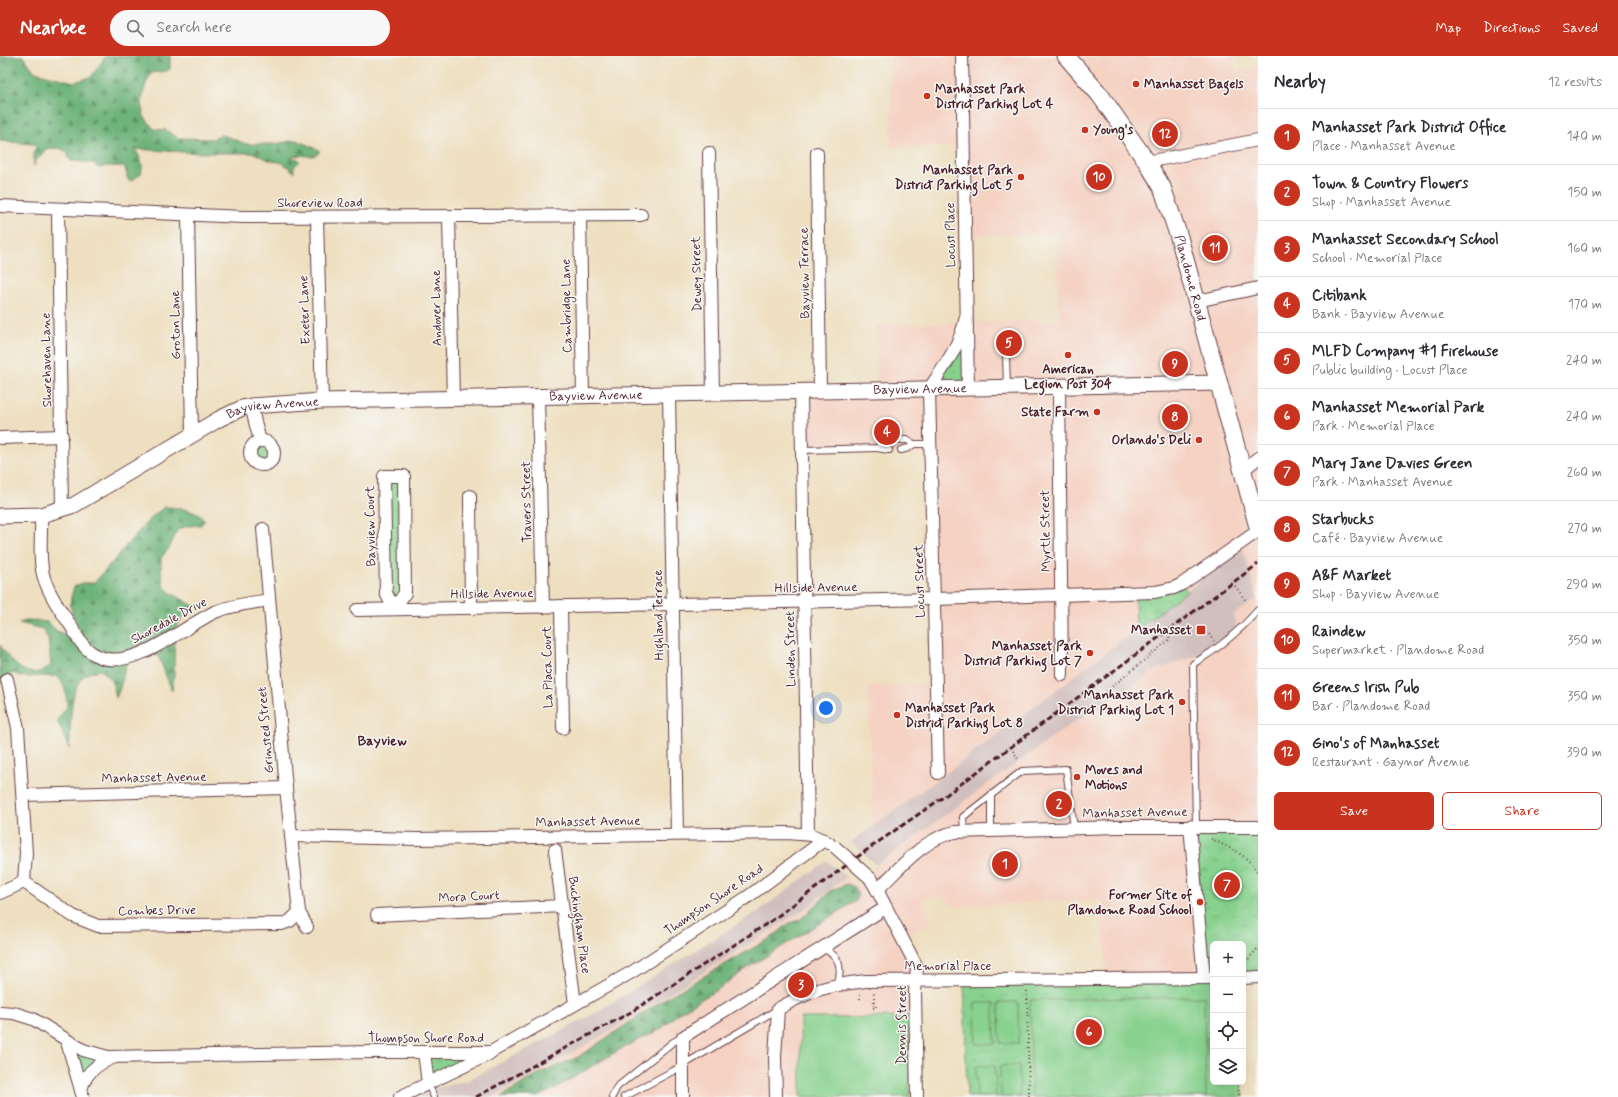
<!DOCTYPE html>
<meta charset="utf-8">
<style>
body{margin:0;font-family:Mynerve,sans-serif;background:#f7f7f7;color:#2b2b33}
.controls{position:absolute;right:12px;bottom:12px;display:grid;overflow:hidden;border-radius:6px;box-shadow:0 4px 16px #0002}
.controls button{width:36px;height:36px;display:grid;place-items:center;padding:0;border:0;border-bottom:1px solid #e1e1e2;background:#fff;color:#2b2b33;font:20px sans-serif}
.you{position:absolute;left:826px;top:652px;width:14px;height:14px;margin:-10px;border:3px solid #fff;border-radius:50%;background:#1a73e8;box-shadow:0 0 0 6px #1a73e833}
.badge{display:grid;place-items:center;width:26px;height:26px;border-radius:50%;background:#c8321e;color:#fff;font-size:13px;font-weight:700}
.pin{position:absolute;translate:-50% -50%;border:2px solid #fff;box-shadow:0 1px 4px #0006}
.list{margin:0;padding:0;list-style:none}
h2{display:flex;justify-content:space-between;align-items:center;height:52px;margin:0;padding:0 16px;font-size:17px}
h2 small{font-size:13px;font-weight:400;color:#7c7c81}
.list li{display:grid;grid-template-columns:26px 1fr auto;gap:12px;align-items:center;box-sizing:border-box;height:56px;padding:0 16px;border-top:1px solid #e1e1e2}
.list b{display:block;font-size:15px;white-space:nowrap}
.list p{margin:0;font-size:13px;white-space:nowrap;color:#7c7c81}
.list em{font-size:13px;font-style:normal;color:#7c7c81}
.actions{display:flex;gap:8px;padding:12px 16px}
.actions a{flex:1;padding:9px 0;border:1px solid #c8321e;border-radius:6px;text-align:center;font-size:14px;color:#c8321e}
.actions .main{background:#c8321e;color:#fff}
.icon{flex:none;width:22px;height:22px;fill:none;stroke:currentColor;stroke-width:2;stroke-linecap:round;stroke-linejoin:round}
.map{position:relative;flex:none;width:1258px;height:1041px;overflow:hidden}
header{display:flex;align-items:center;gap:24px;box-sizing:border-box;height:56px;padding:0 20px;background:#c8321e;color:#fff}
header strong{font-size:19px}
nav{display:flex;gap:22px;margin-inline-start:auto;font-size:14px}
.search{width:280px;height:36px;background:#f7f7f7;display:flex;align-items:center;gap:10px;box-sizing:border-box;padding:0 14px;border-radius:22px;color:#7c7c81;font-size:15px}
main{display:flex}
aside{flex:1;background:#fff}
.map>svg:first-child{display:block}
.built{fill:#f5d2c2}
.industrial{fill:#d1bfbd}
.grass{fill:url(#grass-tufts);stroke:#69785c}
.forest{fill:url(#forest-firs);stroke:#5c6952}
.park{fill:url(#park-crowns);stroke:#69785c}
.pitch{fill:#88d18e;stroke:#69785c}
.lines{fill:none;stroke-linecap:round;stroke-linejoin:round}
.service-casing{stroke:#633c41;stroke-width:8}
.minor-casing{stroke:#633c41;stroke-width:14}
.tertiary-casing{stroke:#633c41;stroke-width:17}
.secondary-casing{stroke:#633c41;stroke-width:19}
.path{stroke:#633c41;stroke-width:2;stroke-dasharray:1 3;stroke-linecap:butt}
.service{stroke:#fff;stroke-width:6}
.minor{stroke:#fff;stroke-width:12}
.tertiary{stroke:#fff;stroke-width:15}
.secondary{stroke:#fff;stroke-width:17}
.rail{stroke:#4a1f2b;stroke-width:3;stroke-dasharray:6 3;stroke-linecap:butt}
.minor-bridge-casing{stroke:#633c41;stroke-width:14;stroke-linecap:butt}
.minor-bridge{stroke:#fff;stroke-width:12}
.poi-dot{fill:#c8321e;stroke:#f6f6f2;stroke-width:1.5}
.labels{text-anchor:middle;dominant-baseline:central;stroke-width:3;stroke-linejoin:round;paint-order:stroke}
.poi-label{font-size:13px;font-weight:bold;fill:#4a1f2b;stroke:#f6f6f2;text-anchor:end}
.street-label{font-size:13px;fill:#4a1f2b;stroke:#f6f6f2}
.neighbourhood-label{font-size:14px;font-weight:bold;fill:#4a1f2b;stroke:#f6f6f2}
</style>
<header>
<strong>Nearbee</strong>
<div class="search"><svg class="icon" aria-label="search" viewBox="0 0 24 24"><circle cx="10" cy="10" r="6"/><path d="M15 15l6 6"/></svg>Search here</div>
<nav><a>Map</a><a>Directions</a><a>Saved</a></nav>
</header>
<main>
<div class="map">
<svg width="1258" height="1041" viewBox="0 0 1258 1041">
<defs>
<pattern id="grass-tufts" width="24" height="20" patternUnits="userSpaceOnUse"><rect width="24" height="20" fill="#88d18e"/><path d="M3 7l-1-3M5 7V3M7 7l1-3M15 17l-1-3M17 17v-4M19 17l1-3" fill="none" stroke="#77b37b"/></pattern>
<pattern id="forest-firs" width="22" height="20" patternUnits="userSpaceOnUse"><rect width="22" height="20" fill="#6eb379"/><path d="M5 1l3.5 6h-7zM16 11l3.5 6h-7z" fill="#5c9163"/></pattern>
<pattern id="park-crowns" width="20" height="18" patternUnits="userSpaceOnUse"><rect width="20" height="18" fill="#88d18e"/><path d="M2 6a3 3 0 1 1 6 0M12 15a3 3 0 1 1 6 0" fill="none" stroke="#77b37b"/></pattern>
</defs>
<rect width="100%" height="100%" fill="#f6f6f2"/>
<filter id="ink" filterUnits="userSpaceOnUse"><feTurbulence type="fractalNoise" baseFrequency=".025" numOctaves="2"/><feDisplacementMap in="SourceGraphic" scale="8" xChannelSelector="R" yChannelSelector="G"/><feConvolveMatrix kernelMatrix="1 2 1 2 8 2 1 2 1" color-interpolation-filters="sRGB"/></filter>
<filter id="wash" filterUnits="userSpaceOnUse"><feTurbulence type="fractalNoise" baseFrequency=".012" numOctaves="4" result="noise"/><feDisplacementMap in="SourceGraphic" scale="16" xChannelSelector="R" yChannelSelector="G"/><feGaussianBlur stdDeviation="0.9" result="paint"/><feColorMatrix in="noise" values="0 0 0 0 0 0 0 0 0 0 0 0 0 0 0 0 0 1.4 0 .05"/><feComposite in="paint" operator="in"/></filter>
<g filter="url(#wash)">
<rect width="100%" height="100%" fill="#eedfc0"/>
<polygon class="built" points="891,0 1232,0 1236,15 1258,11 1258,771 1191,770 1204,922 1107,924 1102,844 955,850 942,840 923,842 930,869 902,880 914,902 916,1041 493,1041 603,979 697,922 805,853 846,821 856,831 876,809 851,786 873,770 868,630 936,627 930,398 877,398 877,392 801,394 801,336 877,334 876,269 1059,264 1057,178 965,179 963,90 891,91"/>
<g class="industrial">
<polygon points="1243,492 1257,542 1233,559 1236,568 1235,573 1202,598 1150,616 1148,619 1064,673 876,809 851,786 944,719"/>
<polygon points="827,805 846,821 805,853 603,979 493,1041 416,1041 436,1032 466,1025 594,958 760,854"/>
</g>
<g class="grass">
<polygon points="963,274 968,332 929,333"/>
<circle cx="262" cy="397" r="12"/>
<polygon points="404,420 405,537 394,553 386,537 384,421"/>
<polygon points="67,986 100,999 84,1024"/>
<polygon points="424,996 491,996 428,1028"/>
</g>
<g class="forest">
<path d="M0,0h23l12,16 39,10 17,-5 15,-21h64v13l-3,2 -15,2c-7,7 -12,29 -9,40 1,5 7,11 11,16l12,1 12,8 35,1 7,-4 6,1 20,8h29l21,-4 23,10v3c-9,7 -18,-1 -27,4v2l5,-1 3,3 -6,6v5l-11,-9 -14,-3 -15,-7h-54l-65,-4c5,9 9,14 6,25l-10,7 -3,-1 -3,-13 -2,-1h-18l-3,2 -5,-1 -4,-4 -22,-2 -3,-4v-4l-8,-5 -14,1 -11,13 -1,4 -1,-12 3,-7 -3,-3 -33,-3z"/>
<path d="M164,451c14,0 32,3 41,13l-4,5 -14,1 -10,4 -7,17 -9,11v15l3,14 7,6 23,13 -11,10 -8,13 -1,45 -2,17 -14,-36 -17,-9 -10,3c-6,16 -8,33 -15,49 -2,-11 -5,-23 -16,-28 -4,1 -11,2 -15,5 -18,15 -13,52 -16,74l-12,-29 10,-13c-1,-12 -1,-22 -10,-31l-36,1 -8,-4 -13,11v-39c13,19 29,39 51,20l-3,-26 -5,-10 -24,-6 10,-3 18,2 10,9 11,4 13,-2c-8,-19 -15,-25 -7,-46l8,-4h12c24,-25 43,-55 70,-76z"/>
<polygon points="847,828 855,831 858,840 856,845 749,911 717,934 681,955 661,973 621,993 549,1036 537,1041 501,1041 536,1019 578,1001 666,942 774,880 789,867 799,864 808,857 830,835"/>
</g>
<g class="park">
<polygon points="1182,528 1187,535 1136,574 1135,537"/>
<polygon points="1190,770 1258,771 1258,921 1243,922 1243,888 1213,888 1213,1026 1241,1026 1244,1041 967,1041 964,926 1204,922"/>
</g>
<g class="pitch">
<polygon points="1204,941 1206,1041 1032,1041 1030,944"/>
<polygon points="999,946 1018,946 1019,987 1000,987"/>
<polygon points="975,947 994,947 995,988 976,988"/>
<polygon points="909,961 910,1041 801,1041 800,962"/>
<polygon points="1213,980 1213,1016 1206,982"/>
<polygon points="1019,1009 1020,1041 1001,1041 1000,1010"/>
<polygon points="976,1010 995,1010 996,1041 977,1041"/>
</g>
</g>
<g filter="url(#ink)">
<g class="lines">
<defs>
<g id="service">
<polyline points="1006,299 1007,331"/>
<polyline points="901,384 907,384 914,388 930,388"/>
<polyline points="877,392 889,394"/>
<polyline points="801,394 877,392 884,385 889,384"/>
<polyline points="901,394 909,392 914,388"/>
<polyline points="991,739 991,774"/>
<path d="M1196,770l-3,-162c25,-15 46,-32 65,-54"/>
<polyline points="964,775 963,761 1022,715 1066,713 1074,772"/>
<path d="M823,892c17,9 19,18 15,36"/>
<polyline points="428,1028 434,1041"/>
<polyline points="612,1041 617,1031 673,986 683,981"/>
<polyline points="624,1041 673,1015 778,953"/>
</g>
<g id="minor">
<polyline points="962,0 968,332"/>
<polyline points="709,97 713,338"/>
<polyline points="817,97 820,336"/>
<polyline points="1147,106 1258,84"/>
<polyline points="0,150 243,161 641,159"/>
<polyline points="58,154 62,453"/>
<polyline points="188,160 192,378"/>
<polyline points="449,160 453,343"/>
<polyline points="580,160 583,341"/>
<polyline points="317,161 322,345"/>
<polyline points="1197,245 1258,232"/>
<polyline points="1059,331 1062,619"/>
<polyline points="801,336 808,778"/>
<polyline points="669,339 677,778"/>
<polyline points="538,341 543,551"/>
<polyline points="251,350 260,385"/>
<polyline points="0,382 62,380"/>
<circle cx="262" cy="397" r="12"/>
<polyline points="1243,414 1258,402"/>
<polygon points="384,420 404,420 405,537 394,553 386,537"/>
<polyline points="470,440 471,552"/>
<path d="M41,459c1,19 -3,44 3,63 6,18 17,33 27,48 6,11 12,22 23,28 34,22 90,-28 121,-42 17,-7 36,-9 54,-12"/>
<polyline points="263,473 286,732 299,856 307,871"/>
<polyline points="561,550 563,672"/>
<polyline points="357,554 935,543 1155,536 1174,532 1182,528 1258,475"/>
<polyline points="7,623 18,672 26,797 24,826"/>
<path d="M938,717l-9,-384c16,-23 31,-44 37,-72"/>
<polyline points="23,739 286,732"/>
<polyline points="1190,770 1204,922"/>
<polyline points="291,780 417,783 787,777 812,779 829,787"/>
<polyline points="555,794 575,948"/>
<path d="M870,822l7,12c22,-21 47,-52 78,-58l163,-5h140"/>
<polyline points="24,826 73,860 98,870 282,868 290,865 299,856"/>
<polyline points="877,834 917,911 915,936 917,1041"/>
<polyline points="0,837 24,826"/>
<polyline points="377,859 562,850"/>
<polyline points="1243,922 1258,921"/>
<polyline points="0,956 14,957 33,963 83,994 108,1001 370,996 491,996 632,916 749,840 824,784"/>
<polyline points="67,986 83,1041"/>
<polyline points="424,996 428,1028"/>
<path d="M81,1035c3,-18 17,-28 34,-34"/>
<polyline points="400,1041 489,998"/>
<polyline points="683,1041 683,981 885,852"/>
<path d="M776,1041l-1,-40 3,-48c32,-19 51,-24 88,-28l347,-3"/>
</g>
<g id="tertiary">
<path id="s1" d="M0,460l41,-1 33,-10 145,-86 23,-11 9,-2 71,-5 897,-18"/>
</g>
<g id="secondary">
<path id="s2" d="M1066,0l34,39 47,67 15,25 17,50 79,290"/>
</g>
</defs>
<use href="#service" class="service-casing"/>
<use href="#minor" class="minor-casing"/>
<use href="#tertiary" class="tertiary-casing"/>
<use href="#secondary" class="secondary-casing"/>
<g class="path">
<polyline points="1235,530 1247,546"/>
<polyline points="1209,578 1214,585"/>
<polyline points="1090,638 1097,648"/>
<polyline points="1110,639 1107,635 1170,583 1169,580"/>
<polyline points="1013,695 1018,703"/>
<path d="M1211,783c19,9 36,15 47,34"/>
<polyline points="1243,909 1258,892"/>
<polyline points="1027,935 1029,1041"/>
<polyline points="874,937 874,949"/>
<polyline points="860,938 860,944"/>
<rect x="873" y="949" width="3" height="3"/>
<polyline points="1237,1026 1240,1041"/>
</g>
<use href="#service" class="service"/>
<use href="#minor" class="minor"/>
<use href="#tertiary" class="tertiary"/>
<use href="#secondary" class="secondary"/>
<polyline class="rail" points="476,1041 631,956 774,863 871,791 942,742 1258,508"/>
<defs>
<polyline id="minor-bridge" points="835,791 870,822"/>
</defs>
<use href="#minor-bridge" class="minor-bridge-casing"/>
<use href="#minor-bridge" class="minor-bridge"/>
</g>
</g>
<g class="poi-dot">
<circle cx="1136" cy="28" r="4"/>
<circle cx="927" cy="40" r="4"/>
<circle cx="1085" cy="74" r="4"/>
<circle cx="1021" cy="121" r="4"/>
<circle cx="1068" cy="299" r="4"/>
<circle cx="1097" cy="356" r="4"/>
<circle cx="1199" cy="384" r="4"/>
<rect x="1196" y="569" width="10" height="10" rx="2"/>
<circle cx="1090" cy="597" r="4"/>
<circle cx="1182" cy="646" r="4"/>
<circle cx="897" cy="659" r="4"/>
<circle cx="1077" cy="721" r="4"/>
<circle cx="1200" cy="846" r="4"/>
</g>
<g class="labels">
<g class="poi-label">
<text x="1144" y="28" text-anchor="start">Manhasset Bagels</text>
<text x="935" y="33" text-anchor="start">Manhasset Park<tspan x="935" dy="15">District Parking Lot 4</tspan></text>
<text x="1093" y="74" text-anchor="start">Young's</text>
<text x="1013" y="114">Manhasset Park<tspan x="1013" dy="15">District Parking Lot 5</tspan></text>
<text x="1068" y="313" text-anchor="middle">American<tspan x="1068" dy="15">Legion Post 304</tspan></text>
<text x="1089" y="356">State Farm</text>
<text x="1191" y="384">Orlando's Deli</text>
<text x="1192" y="574">Manhasset</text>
<text x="1082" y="590">Manhasset Park<tspan x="1082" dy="15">District Parking Lot 7</tspan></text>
<text x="1174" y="639">Manhasset Park<tspan x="1174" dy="15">District Parking Lot 1</tspan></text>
<text x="905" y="652" text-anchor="start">Manhasset Park<tspan x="905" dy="15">District Parking Lot 8</tspan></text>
<text x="1085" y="714" text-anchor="start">Moves and<tspan x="1085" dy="15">Motions</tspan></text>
<text x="1192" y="839">Former Site of<tspan x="1192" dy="15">Plandome Road School</tspan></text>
</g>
<g class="street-label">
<text x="320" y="147">Shoreview Road</text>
<text transform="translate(951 179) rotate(-91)">Locust Place</text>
<text transform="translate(805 217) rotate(-91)">Bayview Terrace</text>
<text transform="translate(697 218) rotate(-91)">Dewey Street</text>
<text stroke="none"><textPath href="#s2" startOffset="258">Plandome Road</textPath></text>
<text transform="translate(567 250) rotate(-91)">Cambridge Lane</text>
<text transform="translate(437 252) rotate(-91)">Andover Lane</text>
<text transform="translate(305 254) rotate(-92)">Exeter Lane</text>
<text transform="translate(176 269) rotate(-91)">Groton Lane</text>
<text transform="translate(47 304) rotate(-91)">Shorehaven Lane</text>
<text stroke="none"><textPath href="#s1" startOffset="948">Bayview Avenue</textPath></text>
<text stroke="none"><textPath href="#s1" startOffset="624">Bayview Avenue</textPath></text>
<text stroke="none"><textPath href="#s1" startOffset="300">Bayview Avenue</textPath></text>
<text transform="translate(527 446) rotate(-91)">Travers Street</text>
<text transform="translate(371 470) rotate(-91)">Bayview Court</text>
<text transform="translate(1046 475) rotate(-91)">Myrtle Street</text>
<text transform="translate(920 525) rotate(-92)">Locust Street</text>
<text transform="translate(816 532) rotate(-1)">Hillside Avenue</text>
<text transform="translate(492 538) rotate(-1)">Hillside Avenue</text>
<text transform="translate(659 559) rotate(-91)">Highland Terrace</text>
<text transform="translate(169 565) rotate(-28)">Shoredale Drive</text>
<text transform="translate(791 593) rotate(-91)">Linden Street</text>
<text transform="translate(548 611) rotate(-91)">La Placa Court</text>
<text transform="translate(266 674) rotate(-95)">Grinsted Street</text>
<text transform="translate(154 722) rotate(-1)">Manhasset Avenue</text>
<text transform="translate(1135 757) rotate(-1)">Manhasset Avenue</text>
<text transform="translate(588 766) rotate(-1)">Manhasset Avenue</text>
<text transform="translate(469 841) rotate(-3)">Mora Court</text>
<text transform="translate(714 844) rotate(-34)">Thompson Shore Road</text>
<text transform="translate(157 855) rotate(-1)">Combes Drive</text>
<text transform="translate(579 869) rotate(82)">Buckingham Place</text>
<text x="948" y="910">Memorial Place</text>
<text transform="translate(902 969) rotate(-90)">Dennis Street</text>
<text x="426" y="982">Thompson Shore Road</text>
</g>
<g class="neighbourhood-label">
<text x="382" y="685">Bayview</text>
</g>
</g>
</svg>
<div class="controls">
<button>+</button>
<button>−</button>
<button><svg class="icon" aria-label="locate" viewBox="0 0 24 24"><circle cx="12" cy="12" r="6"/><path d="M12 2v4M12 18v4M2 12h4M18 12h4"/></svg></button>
<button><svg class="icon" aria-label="layers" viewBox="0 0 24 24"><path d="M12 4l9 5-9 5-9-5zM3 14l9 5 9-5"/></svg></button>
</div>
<div class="you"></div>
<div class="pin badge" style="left:1005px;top:808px">1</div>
<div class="pin badge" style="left:1059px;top:748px">2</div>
<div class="pin badge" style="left:801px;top:929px">3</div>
<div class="pin badge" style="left:887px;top:376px">4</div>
<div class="pin badge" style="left:1009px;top:287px">5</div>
<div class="pin badge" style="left:1089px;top:976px">6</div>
<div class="pin badge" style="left:1227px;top:829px">7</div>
<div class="pin badge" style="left:1175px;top:361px">8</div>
<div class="pin badge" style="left:1175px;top:308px">9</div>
<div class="pin badge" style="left:1099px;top:121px">10</div>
<div class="pin badge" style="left:1215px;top:192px">11</div>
<div class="pin badge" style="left:1165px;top:78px">12</div>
</div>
<aside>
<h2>Nearby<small>12 results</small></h2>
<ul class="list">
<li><span class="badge">1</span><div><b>Manhasset Park District Office</b><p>Place · Manhasset Avenue</p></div><em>140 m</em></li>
<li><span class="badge">2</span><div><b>Town &amp; Country Flowers</b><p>Shop · Manhasset Avenue</p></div><em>150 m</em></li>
<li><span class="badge">3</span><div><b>Manhasset Secondary School</b><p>School · Memorial Place</p></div><em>160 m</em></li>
<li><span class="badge">4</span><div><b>Citibank</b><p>Bank · Bayview Avenue</p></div><em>170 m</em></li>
<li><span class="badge">5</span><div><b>MLFD Company #1 Firehouse</b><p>Public building · Locust Place</p></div><em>240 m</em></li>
<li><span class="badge">6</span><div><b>Manhasset Memorial Park</b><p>Park · Memorial Place</p></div><em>240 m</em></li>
<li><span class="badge">7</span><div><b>Mary Jane Davies Green</b><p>Park · Manhasset Avenue</p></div><em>260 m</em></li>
<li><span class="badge">8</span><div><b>Starbucks</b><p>Café · Bayview Avenue</p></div><em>270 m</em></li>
<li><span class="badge">9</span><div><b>A&amp;F Market</b><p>Shop · Bayview Avenue</p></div><em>290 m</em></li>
<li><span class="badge">10</span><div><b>Raindew</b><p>Supermarket · Plandome Road</p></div><em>350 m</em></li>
<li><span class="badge">11</span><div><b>Greens Irish Pub</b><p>Bar · Plandome Road</p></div><em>350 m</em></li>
<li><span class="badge">12</span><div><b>Gino's of Manhasset</b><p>Restaurant · Gaynor Avenue</p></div><em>390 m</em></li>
</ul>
<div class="actions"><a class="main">Save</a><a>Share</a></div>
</aside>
</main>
